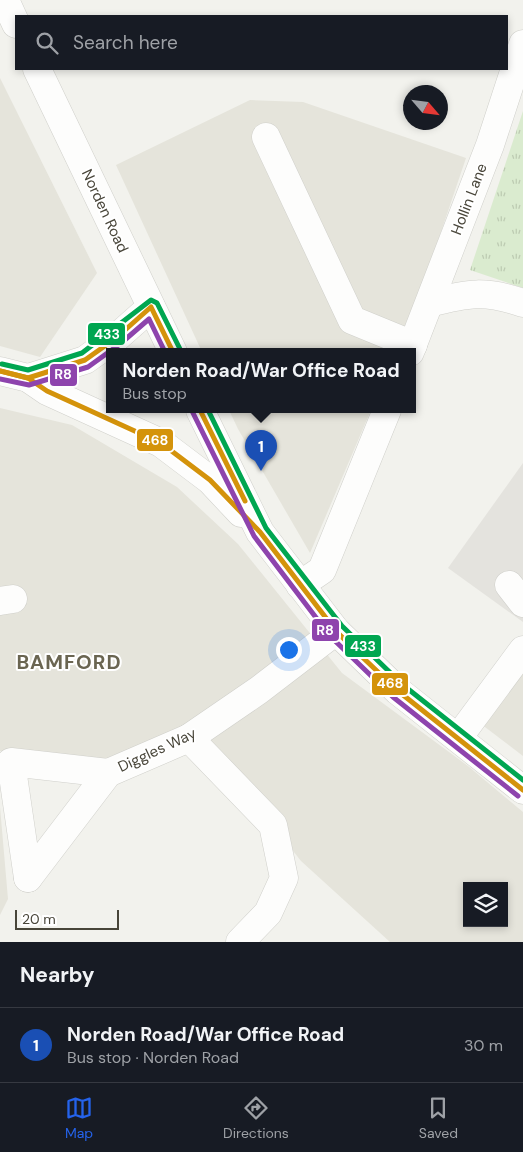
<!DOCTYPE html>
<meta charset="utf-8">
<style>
body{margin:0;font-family:"DM Sans",sans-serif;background:#20242c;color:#f1f3f6}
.controls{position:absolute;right:15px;bottom:15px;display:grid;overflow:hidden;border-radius:0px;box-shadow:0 2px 8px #0003}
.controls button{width:45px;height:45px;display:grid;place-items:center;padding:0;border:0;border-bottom:1px solid #363941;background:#171b24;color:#f1f3f6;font:25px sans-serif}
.compass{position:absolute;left:403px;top:85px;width:45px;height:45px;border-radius:50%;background:#171b24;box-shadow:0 2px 8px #0003;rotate:118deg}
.scale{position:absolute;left:15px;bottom:12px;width:104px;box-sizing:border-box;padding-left:5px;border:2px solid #484539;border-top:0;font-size:14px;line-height:18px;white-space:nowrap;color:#484539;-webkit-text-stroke:4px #fff;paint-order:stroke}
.you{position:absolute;left:288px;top:649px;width:18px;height:18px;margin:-12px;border:4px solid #fff;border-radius:50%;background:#1a73e8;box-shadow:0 0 0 8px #1a73e833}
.badge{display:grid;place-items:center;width:32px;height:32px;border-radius:50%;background:#2563eb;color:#fff;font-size:16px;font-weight:700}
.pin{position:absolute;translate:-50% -41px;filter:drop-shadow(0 1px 2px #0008)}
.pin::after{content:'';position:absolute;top:26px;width:18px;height:15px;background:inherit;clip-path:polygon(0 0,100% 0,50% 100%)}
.popup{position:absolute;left:106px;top:348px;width:310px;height:65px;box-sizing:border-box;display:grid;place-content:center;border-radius:0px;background:#171b24;filter:drop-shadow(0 1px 4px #0005);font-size:16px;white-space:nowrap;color:#9ea1a6}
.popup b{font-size:19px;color:#f1f3f6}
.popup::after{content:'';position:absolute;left:50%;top:100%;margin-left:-10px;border:10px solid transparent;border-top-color:#171b24}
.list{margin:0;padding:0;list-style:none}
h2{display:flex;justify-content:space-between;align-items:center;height:65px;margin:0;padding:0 20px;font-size:21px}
h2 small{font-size:16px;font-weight:400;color:#9ea1a6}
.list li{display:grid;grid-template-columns:32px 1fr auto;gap:15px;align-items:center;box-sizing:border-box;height:75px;padding:0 20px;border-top:1px solid #363941}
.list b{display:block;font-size:19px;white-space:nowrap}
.list p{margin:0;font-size:16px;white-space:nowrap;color:#9ea1a6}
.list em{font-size:16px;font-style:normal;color:#9ea1a6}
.icon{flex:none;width:28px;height:28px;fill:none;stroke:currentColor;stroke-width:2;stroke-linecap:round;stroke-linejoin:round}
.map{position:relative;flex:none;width:523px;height:942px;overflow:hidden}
.search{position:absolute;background:#171b24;box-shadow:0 2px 8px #0003;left:15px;right:15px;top:15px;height:55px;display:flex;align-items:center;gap:12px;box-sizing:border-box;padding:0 18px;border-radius:0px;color:#9ea1a6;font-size:19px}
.sheet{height:140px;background:#171b24}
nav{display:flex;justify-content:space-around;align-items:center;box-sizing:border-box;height:70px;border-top:1px solid #363941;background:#171b24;font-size:14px;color:#9ea1a6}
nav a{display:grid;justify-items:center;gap:2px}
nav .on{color:#2563eb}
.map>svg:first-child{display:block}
.residential{fill:#e5e4db;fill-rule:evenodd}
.park{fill:url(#park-tufts)}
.parking{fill:#e4e3de}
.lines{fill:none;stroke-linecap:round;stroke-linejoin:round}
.minor-casing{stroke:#d0d0cb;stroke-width:29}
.minor{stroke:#fdfdfc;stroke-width:28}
.bus-1-casing{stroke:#fff;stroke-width:9}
.bus-2-casing{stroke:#fff;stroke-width:9}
.bus-3-casing{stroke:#fff;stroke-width:9}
.bus-1{stroke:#d4930b;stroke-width:5}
.bus-2{stroke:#8e44ad;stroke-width:5}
.bus-3{stroke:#00a651;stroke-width:5}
.labels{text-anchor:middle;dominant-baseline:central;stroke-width:4;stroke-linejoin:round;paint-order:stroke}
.street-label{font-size:15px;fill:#484539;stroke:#fff}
.district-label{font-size:20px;font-weight:bold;letter-spacing:1px;fill:#6a6551;stroke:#fff}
.line-badge{stroke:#fff;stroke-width:2}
.badge-label{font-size:14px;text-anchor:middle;font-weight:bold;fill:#fff}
</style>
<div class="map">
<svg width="523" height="942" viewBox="0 0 523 942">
<defs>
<pattern id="park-tufts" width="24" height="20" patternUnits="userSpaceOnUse" patternTransform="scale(1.25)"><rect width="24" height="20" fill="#daebcf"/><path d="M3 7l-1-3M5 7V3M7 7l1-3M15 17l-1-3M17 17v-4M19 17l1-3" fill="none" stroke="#bdcbb2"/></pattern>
</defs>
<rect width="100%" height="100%" fill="#f2f2ed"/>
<g class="residential">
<polygon points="0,78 97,273 40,357 0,346"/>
<polygon points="250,100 303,102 466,158 420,294 395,352 202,352 116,165"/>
<path d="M0,408l72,17 105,62 61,57 104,129 126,93 55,46v130h-133l-89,-81 -90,-115 -88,19 -123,-14zM467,886h37v37h-37z"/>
<polygon points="229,410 371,410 310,553 238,429"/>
<polygon points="523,670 523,756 481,724"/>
<polygon points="0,807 8,899 0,915"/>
</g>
<polygon class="park" points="523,111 523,288 470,270"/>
<polygon class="parking" points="523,463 523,622 448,568"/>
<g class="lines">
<defs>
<g id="minor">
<polyline points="5,0 16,24"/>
<polyline points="37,69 173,352"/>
<polyline points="266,137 352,320 413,345"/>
<path d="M430,303c38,-10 55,-13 93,0"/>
<polyline points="410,352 490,145 523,44"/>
<polyline points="0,371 28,378 47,391 161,443 210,480 241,513"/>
<polyline points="28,378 85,360 116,338 151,307"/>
<polyline points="200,410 260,532 336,631 398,691 523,790"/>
<polyline points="300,585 322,570 387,410"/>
<polyline points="509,585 523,603"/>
<polyline points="0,601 13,599"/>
<polyline points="189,738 273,825 284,878 268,913 240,942"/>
<polyline points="458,738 523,650"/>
<polyline points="28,878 108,773 189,738 259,690 336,631"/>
<polyline points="28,878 11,762 108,773"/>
</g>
</defs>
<use href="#minor" class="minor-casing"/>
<use href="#minor" class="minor"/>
<defs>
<g id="bus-1">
<polyline points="0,371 28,378 47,391 161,443 210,480 260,532 336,631 357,652 398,691 523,790"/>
<polyline points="0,371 28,378 85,360 116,338 151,307 173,352"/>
<polyline points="200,410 245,501"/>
</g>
<g id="bus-2">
<polyline points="0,379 29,385 88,367 120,344 149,319 165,352"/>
<polyline points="193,413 254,536 330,636 393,697 518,796"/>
</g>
<g id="bus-3">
<polyline points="2,364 28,370 82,353 151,300 157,303 180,349"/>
<polyline points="208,410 266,528 342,626 403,685 523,780"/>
</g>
</defs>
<use href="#bus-1" class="bus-1-casing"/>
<use href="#bus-2" class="bus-2-casing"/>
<use href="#bus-3" class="bus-3-casing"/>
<use href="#bus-1" class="bus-1"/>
<use href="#bus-2" class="bus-2"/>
<use href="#bus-3" class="bus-3"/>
</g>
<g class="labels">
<g class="street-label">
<text transform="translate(469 199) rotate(-69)">Hollin Lane</text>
<text transform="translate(105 211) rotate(65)">Norden Road</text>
<text transform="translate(157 750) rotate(-25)">Diggles Way</text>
</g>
<g class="district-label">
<text x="69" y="662">BAMFORD</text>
</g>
</g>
<g class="line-badge">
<rect x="87" y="322" width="39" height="24" rx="5" fill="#00a651"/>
<rect x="49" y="363" width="29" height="24" rx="5" fill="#8e44ad"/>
<rect x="136" y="428" width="38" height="24" rx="5" fill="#d4930b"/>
<rect x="311" y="618" width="29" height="24" rx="5" fill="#8e44ad"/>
<rect x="344" y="634" width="38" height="24" rx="5" fill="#00a651"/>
<rect x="371" y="672" width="38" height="24" rx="5" fill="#d4930b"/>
</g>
<g class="badge-label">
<text x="107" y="339">433</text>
<text x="63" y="379">R8</text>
<text x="155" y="445">468</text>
<text x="325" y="635">R8</text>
<text x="363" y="651">433</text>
<text x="390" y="688">468</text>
</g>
</svg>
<div class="controls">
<button><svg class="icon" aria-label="layers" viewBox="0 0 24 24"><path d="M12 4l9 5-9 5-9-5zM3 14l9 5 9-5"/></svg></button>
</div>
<svg class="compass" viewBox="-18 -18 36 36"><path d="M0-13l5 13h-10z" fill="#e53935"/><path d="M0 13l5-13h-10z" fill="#9ea1a6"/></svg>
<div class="scale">20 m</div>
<div class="you"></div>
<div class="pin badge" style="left:261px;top:471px;background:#1a4fb4">1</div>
<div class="popup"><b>Norden Road/War Office Road</b>Bus stop</div>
<div class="search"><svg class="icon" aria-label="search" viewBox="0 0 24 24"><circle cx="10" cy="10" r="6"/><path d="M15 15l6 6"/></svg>Search here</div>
</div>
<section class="sheet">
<h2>Nearby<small></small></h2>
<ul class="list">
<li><span class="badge" style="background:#1a4fb4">1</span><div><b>Norden Road/War Office Road</b><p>Bus stop · Norden Road</p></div><em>30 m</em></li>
</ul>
</section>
<nav>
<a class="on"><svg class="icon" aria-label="map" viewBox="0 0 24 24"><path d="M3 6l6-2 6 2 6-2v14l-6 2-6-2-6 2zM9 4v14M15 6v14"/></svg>Map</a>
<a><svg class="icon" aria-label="directions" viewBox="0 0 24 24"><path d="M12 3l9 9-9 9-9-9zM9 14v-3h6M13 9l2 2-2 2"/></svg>Directions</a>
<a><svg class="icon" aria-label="saved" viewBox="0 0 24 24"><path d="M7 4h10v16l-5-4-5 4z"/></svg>Saved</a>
</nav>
